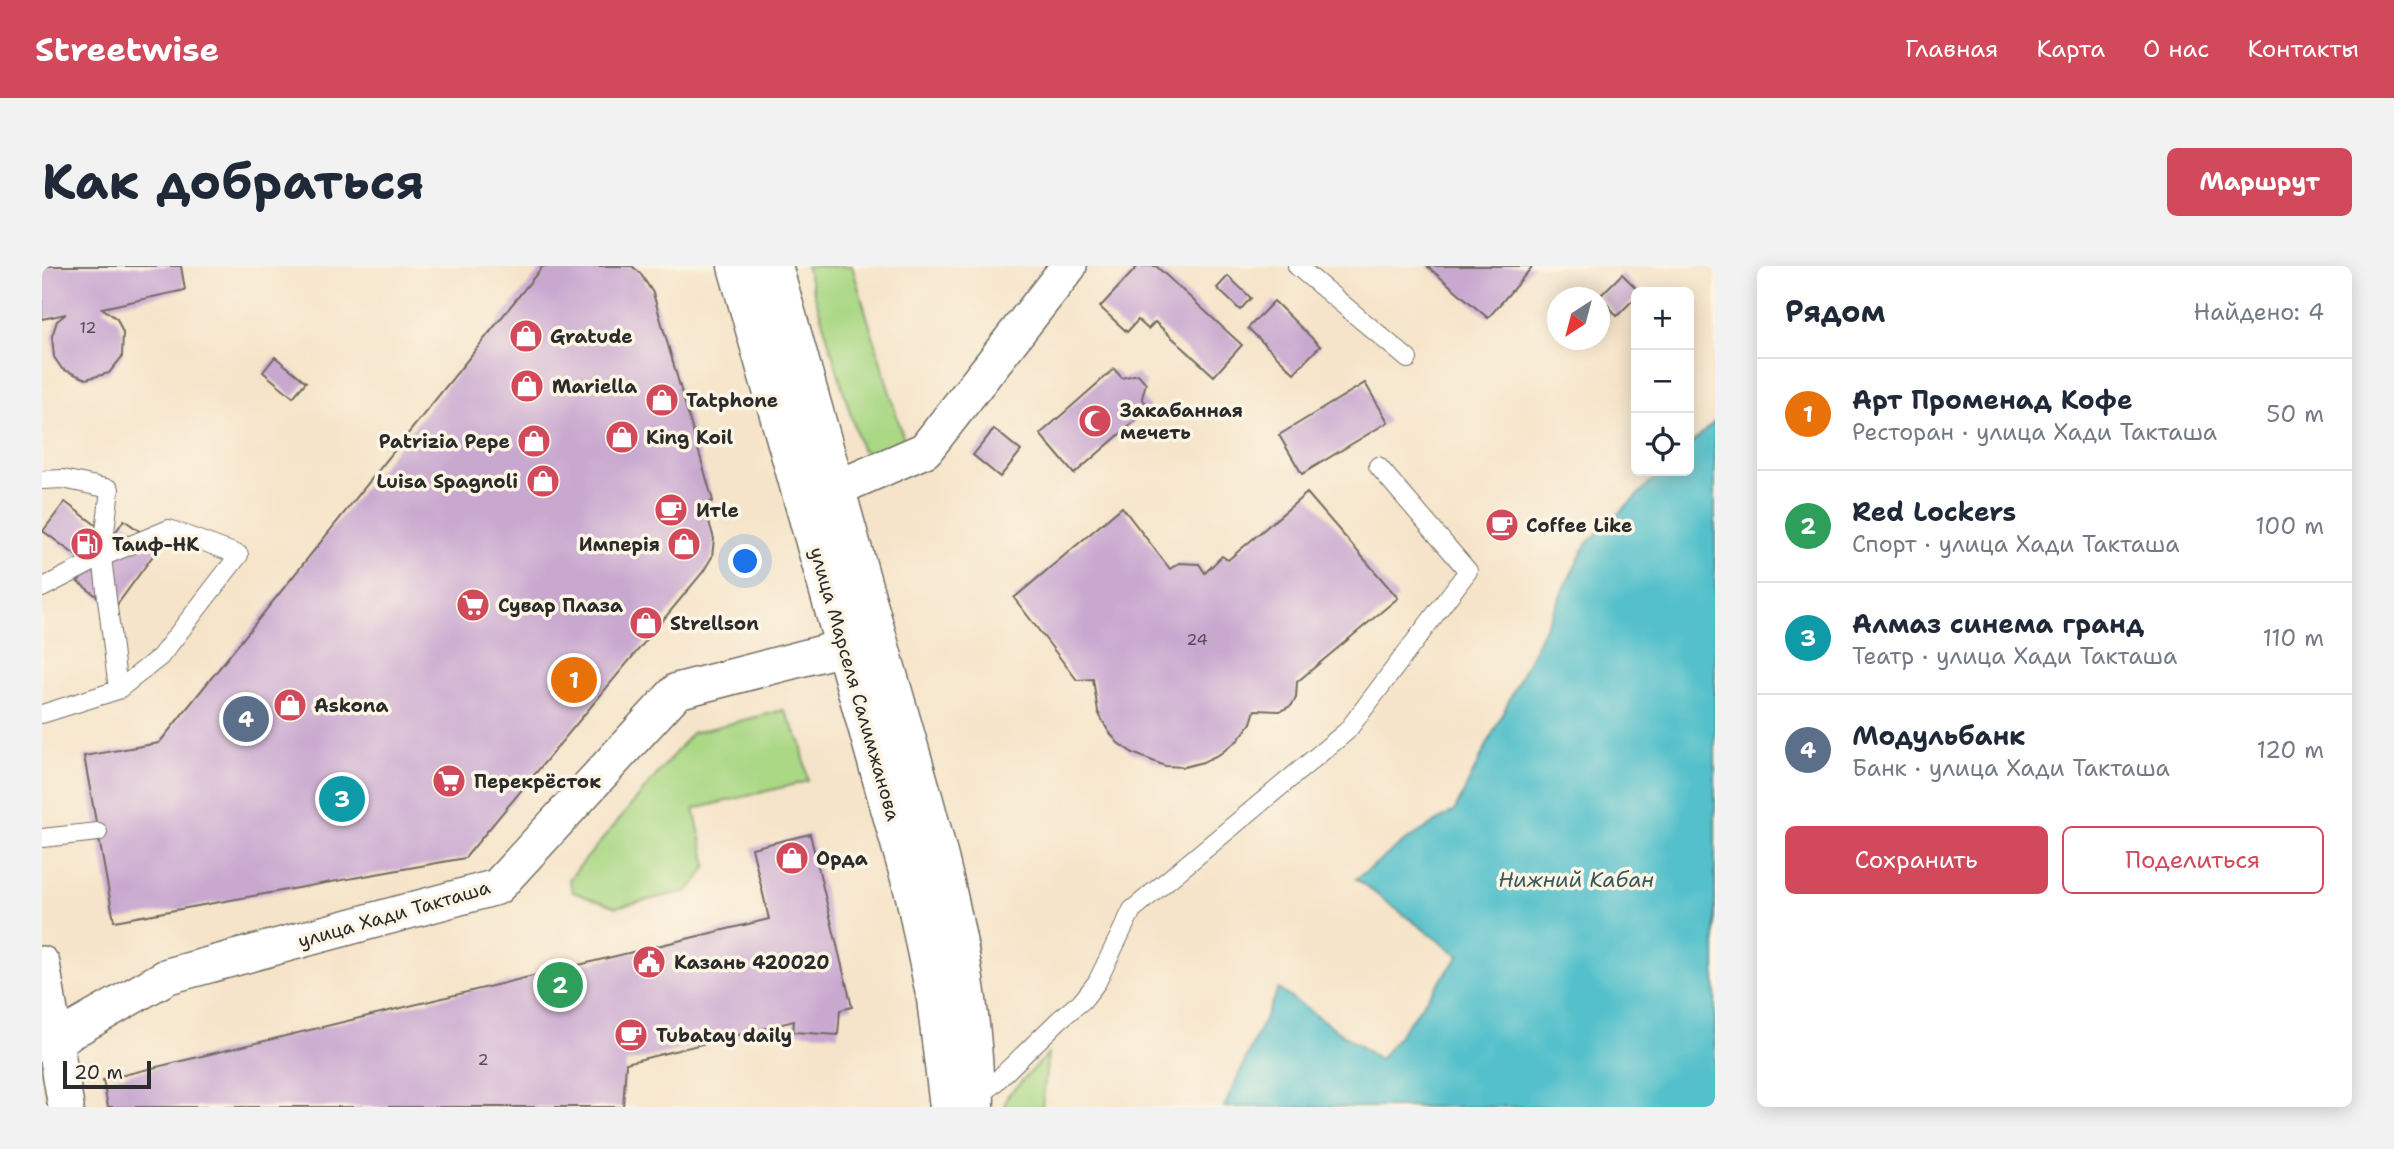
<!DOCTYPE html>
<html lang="ru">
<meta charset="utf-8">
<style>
body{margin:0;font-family:"Shantell Sans",sans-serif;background:#f2f2f3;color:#1f2937}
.controls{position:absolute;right:21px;top:21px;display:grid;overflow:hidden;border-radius:10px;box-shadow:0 4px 18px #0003}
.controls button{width:63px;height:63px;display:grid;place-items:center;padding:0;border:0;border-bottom:2px solid #e0e1e3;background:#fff;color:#1f2937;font:35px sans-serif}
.compass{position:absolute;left:1505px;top:21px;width:63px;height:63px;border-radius:50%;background:#fff;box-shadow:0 4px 18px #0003;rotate:216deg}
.scale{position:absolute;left:21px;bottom:18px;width:88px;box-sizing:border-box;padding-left:7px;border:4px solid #2b2b2b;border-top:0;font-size:19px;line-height:24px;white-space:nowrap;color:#2b2b2b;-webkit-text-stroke:5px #fcf5e5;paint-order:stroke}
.you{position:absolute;left:704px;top:296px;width:24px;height:24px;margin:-18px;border:5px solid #fff;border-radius:50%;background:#1a73e8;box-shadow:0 0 0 10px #1a73e833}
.badge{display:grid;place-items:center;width:46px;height:46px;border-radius:50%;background:#d1495b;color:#fff;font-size:23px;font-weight:700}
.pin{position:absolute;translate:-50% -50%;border:4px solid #fff;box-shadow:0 2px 7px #0006}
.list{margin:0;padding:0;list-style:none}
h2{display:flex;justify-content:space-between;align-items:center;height:91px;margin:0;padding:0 28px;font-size:30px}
h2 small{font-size:23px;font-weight:400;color:#747a83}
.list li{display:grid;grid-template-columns:46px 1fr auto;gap:21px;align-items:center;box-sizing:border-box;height:112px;padding:0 28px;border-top:2px solid #e0e1e3}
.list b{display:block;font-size:26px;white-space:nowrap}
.list p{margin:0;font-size:23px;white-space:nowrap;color:#747a83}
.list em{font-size:23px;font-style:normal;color:#747a83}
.actions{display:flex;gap:14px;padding:21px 28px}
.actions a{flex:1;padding:16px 0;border:2px solid #d1495b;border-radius:10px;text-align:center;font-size:24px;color:#d1495b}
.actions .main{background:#d1495b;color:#fff}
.icon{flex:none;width:38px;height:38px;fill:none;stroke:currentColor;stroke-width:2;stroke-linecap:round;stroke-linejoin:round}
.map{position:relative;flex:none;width:1673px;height:841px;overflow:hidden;border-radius:10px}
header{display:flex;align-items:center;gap:42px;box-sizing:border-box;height:98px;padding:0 35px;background:#d1495b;color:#fff}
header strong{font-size:33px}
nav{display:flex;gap:38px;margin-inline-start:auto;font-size:24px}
.intro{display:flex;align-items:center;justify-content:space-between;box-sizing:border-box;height:168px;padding:0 42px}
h1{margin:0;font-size:49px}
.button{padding:18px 32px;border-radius:10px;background:#d1495b;color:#fff;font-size:24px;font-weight:700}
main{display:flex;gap:42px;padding:0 42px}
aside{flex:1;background:#fff;border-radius:10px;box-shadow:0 4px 18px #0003}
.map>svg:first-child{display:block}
.green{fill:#aad885;stroke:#6a8258;stroke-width:2}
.water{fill:#53c0cb;stroke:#3f767b;stroke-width:2}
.building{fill:#c9a8d0}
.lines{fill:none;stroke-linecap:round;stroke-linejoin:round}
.service-casing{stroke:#726c62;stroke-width:20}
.minor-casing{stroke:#726c62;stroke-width:38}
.primary-casing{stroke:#726c62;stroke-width:41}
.service{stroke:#fff;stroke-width:18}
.minor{stroke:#fff;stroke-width:35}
.primary{stroke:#fff;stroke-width:38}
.labels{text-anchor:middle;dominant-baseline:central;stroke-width:7;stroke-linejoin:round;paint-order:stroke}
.number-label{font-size:16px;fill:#524a54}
.poi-label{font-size:19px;font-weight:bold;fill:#2b2b2b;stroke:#fcf5e5;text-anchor:start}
.street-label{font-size:19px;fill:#2b2b2b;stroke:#fcf5e5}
.water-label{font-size:21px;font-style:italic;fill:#37585b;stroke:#fcf5e5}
</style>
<header>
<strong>Streetwise</strong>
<nav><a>Главная</a><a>Карта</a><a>О нас</a><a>Контакты</a></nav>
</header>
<div class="intro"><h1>Как добраться</h1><a class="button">Маршрут</a></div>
<main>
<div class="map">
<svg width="1673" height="841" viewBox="0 0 1673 841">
<rect width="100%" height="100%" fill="#fcf5e5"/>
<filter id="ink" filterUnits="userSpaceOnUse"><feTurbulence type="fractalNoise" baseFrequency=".0143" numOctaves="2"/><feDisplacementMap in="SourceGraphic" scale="14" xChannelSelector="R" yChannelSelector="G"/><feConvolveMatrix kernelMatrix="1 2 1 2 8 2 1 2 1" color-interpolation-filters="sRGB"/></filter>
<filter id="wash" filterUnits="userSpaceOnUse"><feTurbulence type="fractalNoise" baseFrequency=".00686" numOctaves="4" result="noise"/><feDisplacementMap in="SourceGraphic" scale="28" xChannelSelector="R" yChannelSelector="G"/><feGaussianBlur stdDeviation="1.57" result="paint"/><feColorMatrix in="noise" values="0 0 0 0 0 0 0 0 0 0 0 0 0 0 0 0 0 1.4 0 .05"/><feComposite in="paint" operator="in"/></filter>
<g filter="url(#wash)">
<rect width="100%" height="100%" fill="#f5e4c9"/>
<g class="green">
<polygon points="764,0 810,0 865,184 839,192 819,183"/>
<polygon points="742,444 759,477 766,515 652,543 665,599 656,614 645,625 574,641 531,626 527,613 650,467"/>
<polygon points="1006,788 1000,841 962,841 966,829"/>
</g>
<polygon class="water" points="1673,155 1673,841 1182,841 1236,723 1338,794 1417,690 1314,613 1362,576 1413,544 1544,278 1621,205 1647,205 1647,180"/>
<g id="blocks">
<g class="building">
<polygon points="0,0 139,0 143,24 60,42 75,53 81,67 80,91 67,107 44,113 20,103 12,91 10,70 15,55 24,48 0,53"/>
<polygon points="501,0 590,0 598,7 611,27 671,235 662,238 672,273 670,291 661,306 423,592 72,655 42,490 117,477"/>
<polygon points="1096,0 1114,0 1200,79 1172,110 1113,56 1106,63 1096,54 1085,66 1058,41"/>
<polygon points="1385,0 1491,0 1446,52"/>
<polygon points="1580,8 1598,26 1594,26 1594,31 1575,50 1558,30"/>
<polygon points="1186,10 1209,32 1198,44 1175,22"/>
<polygon points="1232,35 1278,80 1252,107 1206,62"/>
<polygon points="233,91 264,116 251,131 221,106"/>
<polygon points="1072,103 1080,112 1096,108 1104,117 1100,132 1108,142 1032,208 998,168"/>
<polygon points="1323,117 1346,156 1260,208 1237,169"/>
<polygon points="952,163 979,185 958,211 931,189"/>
<polygon points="1265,227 1356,332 1255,416 1254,432 1249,440 1238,445 1213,444 1209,457 1196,474 1178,488 1161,496 1142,501 1123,500 1091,487 1076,477 1065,463 1056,446 1051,413 1035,414 972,332 1080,241 1128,303 1137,297 1157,298 1163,307 1180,290 1186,294"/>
<polygon points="23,236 70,271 82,254 118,280 72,343 36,316 48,300 1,265"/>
<polygon points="768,568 810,741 798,744 796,769 751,766 752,755 584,797 581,841 66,841 61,814 727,653 710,582"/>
</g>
</g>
</g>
<g filter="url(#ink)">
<use href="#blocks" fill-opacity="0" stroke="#726c62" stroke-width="2"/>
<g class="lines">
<defs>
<g id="service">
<polyline points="1255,0 1366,93"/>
<polyline points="0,214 21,213 68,223 60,291 0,322"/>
<polyline points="0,448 76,424 118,391 197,289 127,263 60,291 76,424"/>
<polyline points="0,572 56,566"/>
<polyline points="936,833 1017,754 1041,734 1055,716 1090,644 1305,465 1426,305 1336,200"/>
</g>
<g id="minor">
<polyline points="793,223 883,184 1027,0"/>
<polyline points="0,698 24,841"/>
<polyline points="0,778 12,775 126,710 455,621 635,425 804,381"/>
</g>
<g id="primary">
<polyline points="695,0 873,630 894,733 907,841"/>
<path d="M731,0c37,134 75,268 113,402 41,143 88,289 89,439"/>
</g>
</defs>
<use href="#service" class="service-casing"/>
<use href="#minor" class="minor-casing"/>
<use href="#primary" class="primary-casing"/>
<use href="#service" class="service"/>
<use href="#minor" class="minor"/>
<use href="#primary" class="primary"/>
</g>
</g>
<defs>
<symbol id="shop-disc" viewBox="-11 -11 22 22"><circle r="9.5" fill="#d1495b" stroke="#fcf5e5"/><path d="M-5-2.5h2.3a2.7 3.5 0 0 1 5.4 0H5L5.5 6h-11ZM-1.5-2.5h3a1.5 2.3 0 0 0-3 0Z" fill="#fff"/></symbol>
<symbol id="mosque-disc" viewBox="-11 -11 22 22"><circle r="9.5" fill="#d1495b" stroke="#fcf5e5"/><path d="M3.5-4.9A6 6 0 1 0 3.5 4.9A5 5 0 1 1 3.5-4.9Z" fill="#fff"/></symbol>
<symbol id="cafe-disc" viewBox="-11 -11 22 22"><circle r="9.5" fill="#d1495b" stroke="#fcf5e5"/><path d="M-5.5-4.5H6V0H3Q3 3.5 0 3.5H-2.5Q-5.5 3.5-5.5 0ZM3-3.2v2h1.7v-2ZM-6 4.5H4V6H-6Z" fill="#fff"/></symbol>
<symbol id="fuel-disc" viewBox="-11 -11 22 22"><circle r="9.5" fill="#d1495b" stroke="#fcf5e5"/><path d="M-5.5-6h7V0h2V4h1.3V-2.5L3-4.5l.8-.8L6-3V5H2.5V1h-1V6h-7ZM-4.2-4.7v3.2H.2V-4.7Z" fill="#fff"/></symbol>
<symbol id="supermarket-disc" viewBox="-11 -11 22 22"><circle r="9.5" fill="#d1495b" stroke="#fcf5e5"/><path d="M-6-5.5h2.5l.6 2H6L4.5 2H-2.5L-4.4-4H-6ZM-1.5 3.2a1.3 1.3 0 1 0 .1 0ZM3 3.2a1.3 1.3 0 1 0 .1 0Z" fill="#fff"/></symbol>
<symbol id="civic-disc" viewBox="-11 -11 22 22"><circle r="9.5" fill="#d1495b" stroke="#fcf5e5"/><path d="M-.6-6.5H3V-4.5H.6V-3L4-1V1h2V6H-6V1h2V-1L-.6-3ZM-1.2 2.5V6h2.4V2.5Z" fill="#fff"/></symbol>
</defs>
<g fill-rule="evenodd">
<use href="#shop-disc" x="465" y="51" width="38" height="38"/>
<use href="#shop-disc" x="466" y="101" width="38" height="38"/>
<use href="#shop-disc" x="601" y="115" width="38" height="38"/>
<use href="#mosque-disc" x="1034" y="136" width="38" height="38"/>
<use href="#shop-disc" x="561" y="152" width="38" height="38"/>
<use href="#shop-disc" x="473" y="156" width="38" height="38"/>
<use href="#shop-disc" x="482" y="196" width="38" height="38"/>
<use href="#cafe-disc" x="610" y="225" width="38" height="38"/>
<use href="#cafe-disc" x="1441" y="240" width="38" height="38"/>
<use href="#fuel-disc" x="26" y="259" width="38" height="38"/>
<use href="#shop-disc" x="623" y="259" width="38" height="38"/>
<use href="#supermarket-disc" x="412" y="320" width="38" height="38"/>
<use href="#shop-disc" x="585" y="338" width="38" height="38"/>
<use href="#shop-disc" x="229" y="420" width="38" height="38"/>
<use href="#supermarket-disc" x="388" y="496" width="38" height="38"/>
<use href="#shop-disc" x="731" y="573" width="38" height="38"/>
<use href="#civic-disc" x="588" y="677" width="38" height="38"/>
<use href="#cafe-disc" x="570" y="750" width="38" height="38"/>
</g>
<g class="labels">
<g class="number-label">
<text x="46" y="61">12</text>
<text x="1155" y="373">24</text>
<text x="441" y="793">2</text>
</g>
<g class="poi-label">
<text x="508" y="70">Gratude</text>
<text x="510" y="120">Mariella</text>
<text x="644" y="134">Tatphone</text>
<text x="1078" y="144">Закабанная<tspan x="1078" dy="22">мечеть</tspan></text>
<text x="604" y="171">King Koil</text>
<text x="468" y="175" text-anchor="end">Patrizia Pepe</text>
<text x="476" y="215" text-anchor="end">Luisa Spagnoli</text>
<text x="654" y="244">Итle</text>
<text x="1484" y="259">Coffee Like</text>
<text x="70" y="278">Таиф-НК</text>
<text x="618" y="278" text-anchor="end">Имперiя</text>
<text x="456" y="339">Сувар Плаза</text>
<text x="628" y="357">Strellson</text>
<text x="272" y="439">Askona</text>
<text x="432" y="515">Перекрёсток</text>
<text x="774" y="592">Орда</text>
<text x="632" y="696">Казань 420020</text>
<text x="614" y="769">Tubatay daily</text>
</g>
<g class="street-label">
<text transform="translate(813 418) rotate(74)">улица Марселя Салимжанова</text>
<text transform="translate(352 648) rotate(-16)">улица Хади Такташа</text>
</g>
<g class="water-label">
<text x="1534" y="614">Нижний Кабан</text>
</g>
</g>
</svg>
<div class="controls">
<button>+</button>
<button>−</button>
<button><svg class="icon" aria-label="locate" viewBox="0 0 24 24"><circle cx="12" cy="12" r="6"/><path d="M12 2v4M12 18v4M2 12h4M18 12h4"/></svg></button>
</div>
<svg class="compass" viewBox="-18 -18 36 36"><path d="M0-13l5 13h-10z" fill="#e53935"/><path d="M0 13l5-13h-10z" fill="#747a83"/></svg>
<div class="scale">20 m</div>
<div class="you"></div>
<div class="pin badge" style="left:532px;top:414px;background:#e8710a">1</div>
<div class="pin badge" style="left:518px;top:719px;background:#2e9e5b">2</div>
<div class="pin badge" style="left:300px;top:533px;background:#0f9aa8">3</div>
<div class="pin badge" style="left:204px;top:453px;background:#5c6f8a">4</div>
</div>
<aside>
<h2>Рядом<small>Найдено: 4</small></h2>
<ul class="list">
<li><span class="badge" style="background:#e8710a">1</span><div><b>Арт Променад Кофе</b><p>Ресторан · улица Хади Такташа</p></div><em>50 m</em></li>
<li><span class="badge" style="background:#2e9e5b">2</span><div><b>Red Lockers</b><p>Спорт · улица Хади Такташа</p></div><em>100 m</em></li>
<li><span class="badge" style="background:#0f9aa8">3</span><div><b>Алмаз синема гранд</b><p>Театр · улица Хади Такташа</p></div><em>110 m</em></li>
<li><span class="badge" style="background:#5c6f8a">4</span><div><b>Модульбанк</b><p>Банк · улица Хади Такташа</p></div><em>120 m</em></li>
</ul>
<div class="actions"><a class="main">Сохранить</a><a>Поделиться</a></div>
</aside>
</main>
